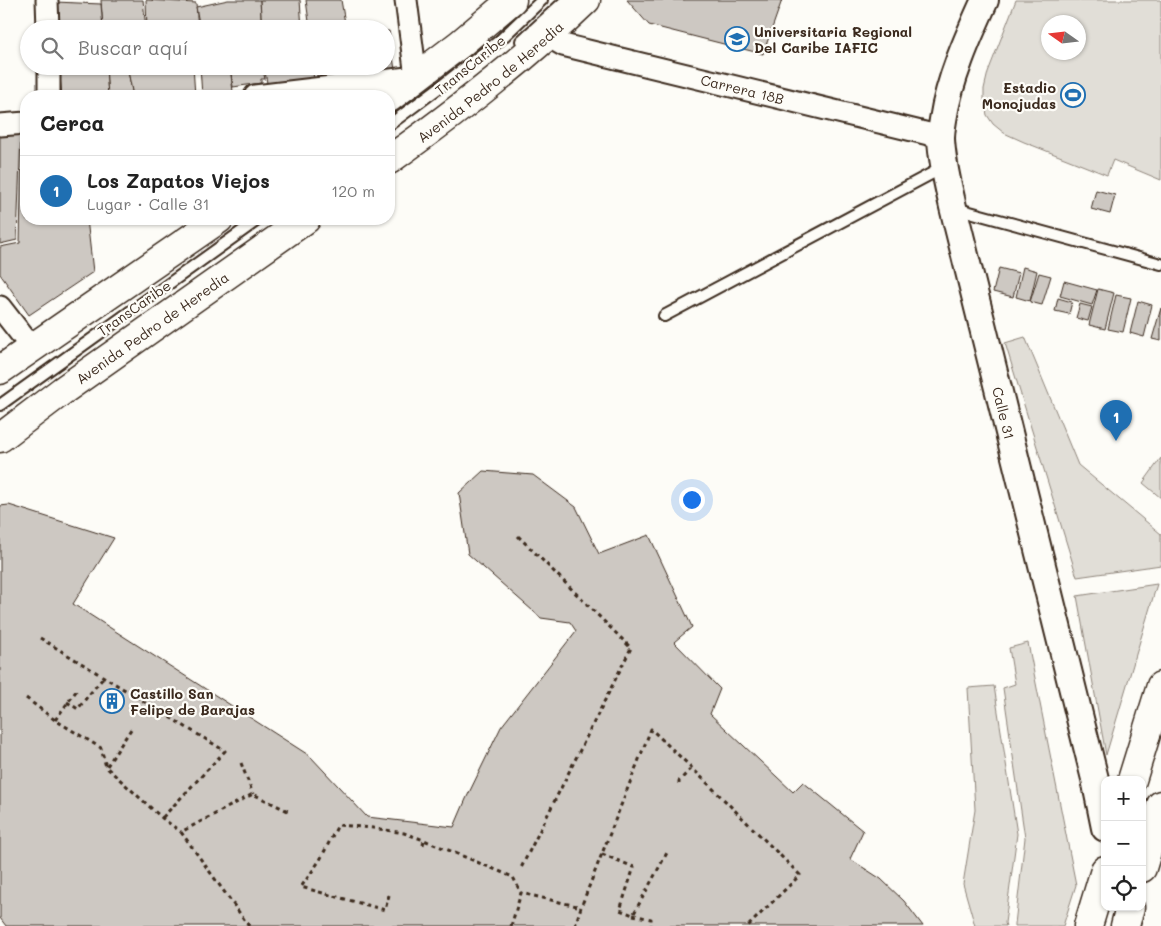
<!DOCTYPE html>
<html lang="es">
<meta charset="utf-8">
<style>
body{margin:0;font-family:Mali,sans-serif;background:#f6f6f6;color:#222}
.controls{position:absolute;right:15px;bottom:15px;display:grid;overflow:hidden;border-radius:10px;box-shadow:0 1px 4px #0004}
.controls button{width:45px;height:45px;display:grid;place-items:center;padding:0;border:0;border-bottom:1px solid #e0e0e0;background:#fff;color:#222;font:25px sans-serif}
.compass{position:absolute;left:1041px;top:15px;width:45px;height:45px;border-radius:50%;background:#fff;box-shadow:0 1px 4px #0004;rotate:284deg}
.you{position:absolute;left:691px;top:499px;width:18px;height:18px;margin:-12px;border:4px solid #fff;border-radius:50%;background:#1a73e8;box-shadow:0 0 0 8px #1a73e833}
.badge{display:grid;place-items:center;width:32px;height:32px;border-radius:50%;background:#1f6fb2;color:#fff;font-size:16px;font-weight:700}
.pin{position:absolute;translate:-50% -41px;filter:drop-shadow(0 1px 2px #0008)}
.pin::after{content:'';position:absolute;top:26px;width:18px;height:15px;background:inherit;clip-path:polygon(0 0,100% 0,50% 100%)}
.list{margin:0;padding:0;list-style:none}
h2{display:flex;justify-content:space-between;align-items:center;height:65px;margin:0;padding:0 20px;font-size:21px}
h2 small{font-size:16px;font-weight:400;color:#767676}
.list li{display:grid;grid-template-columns:32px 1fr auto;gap:15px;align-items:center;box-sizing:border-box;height:70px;padding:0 20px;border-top:1px solid #e0e0e0}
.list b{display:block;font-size:19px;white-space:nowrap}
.list p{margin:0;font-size:16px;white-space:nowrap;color:#767676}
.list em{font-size:16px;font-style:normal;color:#767676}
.icon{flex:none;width:28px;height:28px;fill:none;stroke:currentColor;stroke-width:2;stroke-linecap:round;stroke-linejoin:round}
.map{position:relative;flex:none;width:1161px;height:926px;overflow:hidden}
.search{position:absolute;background:#fff;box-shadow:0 1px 4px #0004;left:20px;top:20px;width:375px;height:55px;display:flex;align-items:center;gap:12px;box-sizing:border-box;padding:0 18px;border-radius:28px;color:#767676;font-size:19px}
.panel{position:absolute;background:#fff;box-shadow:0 1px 4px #0004;left:20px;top:90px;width:375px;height:135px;border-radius:20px}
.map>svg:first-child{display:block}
.green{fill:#e1ded7;stroke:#8e847a;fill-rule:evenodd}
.building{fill:#cdc8c2;stroke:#3b2a1e}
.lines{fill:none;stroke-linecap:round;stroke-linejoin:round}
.service-casing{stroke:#3b2a1e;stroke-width:14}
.minor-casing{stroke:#3b2a1e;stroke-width:25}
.tertiary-casing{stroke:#3b2a1e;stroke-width:30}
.secondary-casing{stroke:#3b2a1e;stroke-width:31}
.trunk-casing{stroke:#3b2a1e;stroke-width:31}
.path{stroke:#3b2a1e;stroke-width:3;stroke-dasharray:4 4;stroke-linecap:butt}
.service{stroke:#fdfcf7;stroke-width:10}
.minor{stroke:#fdfcf7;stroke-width:21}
.tertiary{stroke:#fdfcf7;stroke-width:26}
.secondary{stroke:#fdfcf7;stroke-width:28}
.trunk{stroke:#fdfcf7;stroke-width:28}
.labels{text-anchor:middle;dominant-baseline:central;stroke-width:4.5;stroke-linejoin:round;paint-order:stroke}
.poi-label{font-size:14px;font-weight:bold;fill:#3b2a1e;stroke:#fdfcf7;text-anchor:start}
.street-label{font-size:14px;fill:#3b2a1e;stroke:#fdfcf7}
</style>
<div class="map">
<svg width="1161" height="926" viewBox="0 0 1161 926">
<rect width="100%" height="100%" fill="#fdfcf7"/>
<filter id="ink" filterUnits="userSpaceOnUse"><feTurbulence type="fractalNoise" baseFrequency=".02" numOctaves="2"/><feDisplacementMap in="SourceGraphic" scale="10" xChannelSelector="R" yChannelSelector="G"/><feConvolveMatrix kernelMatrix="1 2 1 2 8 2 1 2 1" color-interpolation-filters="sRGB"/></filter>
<g filter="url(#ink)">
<g class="green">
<path d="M1016,0h145v180l-48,-20 -6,15 -83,-33 -20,-9 -11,-9 -6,-9 -3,-14v-12l4,-17zM1078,22v30h-30v-30z"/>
<polygon points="1025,337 1078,465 1161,534 1161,565 1077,577 1005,343"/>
<polygon points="1161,458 1161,498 1143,483"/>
<polygon points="1157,584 1106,755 1077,596"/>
<polygon points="1028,643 1076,885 1063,926 1015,926 1015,924 1025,838 1003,688 1015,684 1009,648"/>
<polygon points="994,686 1017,834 1005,923 1006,926 975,926 963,884 975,810 968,688"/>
</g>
<g class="building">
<polygon points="101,0 143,0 146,29 103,29"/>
<polygon points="146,0 196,3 198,29 147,29"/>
<polygon points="228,0 260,0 262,29 200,29 196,7"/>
<polygon points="260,0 300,0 302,29 262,29"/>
<polygon points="306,0 341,0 346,29 310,29"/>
<polygon points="627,0 782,0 763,54 649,25"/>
<polygon points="55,2 101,4 103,29 57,29"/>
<polygon points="386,31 389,31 395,70 371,70 370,66 386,66"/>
<polygon points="59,66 106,66 108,96 62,96"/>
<polygon points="106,66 127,66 133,96 108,96"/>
<polygon points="127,66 193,66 195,96 133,96"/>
<polygon points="200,66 230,66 233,92 202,96"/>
<polygon points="230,66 262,66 265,79 261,79 261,83 233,87"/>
<polygon points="264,66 312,66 314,79 267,83"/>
<polygon points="315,66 345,66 346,73 317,76"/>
<polygon points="21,132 17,240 0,244 0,135"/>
<polygon points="22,143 26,143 26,219 87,219 93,272 29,315 0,274 0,247 20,243"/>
<polygon points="1096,190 1115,195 1110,214 1091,209"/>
<polygon points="1023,267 1037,271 1030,301 1016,297"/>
<polygon points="999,268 1019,273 1013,297 993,292"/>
<polygon points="1039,273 1051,276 1042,305 1030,302"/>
<polygon points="1064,281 1097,290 1092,305 1060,296"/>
<polygon points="1098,289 1114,293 1105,329 1089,325"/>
<polygon points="1116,295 1131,298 1123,332 1108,329"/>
<polygon points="1058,298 1072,302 1069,314 1055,311"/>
<polygon points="1138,301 1152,305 1144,337 1130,333"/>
<polygon points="1080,304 1092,307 1088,321 1076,318"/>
<polygon points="1161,308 1161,341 1152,339"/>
<polygon points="483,471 533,475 576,507 599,554 649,535 692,627 674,642 720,689 710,714 793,792 803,782 863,831 850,859 881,879 904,901 923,926 6,926 0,918 0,506 9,505 114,538 73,604 310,756 367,817 454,827 466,799 501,727 576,631 570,622 541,618 468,554 459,493"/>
</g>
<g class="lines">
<defs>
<g id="service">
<polyline points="521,41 566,0"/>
<polyline points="389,125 440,87 499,41 542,0"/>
<polyline points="955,208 1161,264"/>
<polyline points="664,316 944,167"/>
<polyline points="0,405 259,219"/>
</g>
<g id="minor">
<polyline points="47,0 48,29"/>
<path id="s1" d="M549,35l7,6 7,4 378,92"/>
<polyline points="49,66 49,96"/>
<polyline points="255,96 416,77 406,0"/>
<polyline points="0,125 26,123"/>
<polyline points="0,307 32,348"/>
</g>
<g id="tertiary">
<path id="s2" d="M985,0c-17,37 -36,80 -42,120 -1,6 -2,13 -2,19 1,23 7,46 12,68l142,572 10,49"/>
</g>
<g id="secondary">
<polyline points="1132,780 1161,686"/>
<polyline points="1142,868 1161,805"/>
<polyline points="1088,926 1105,870"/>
<polyline points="1125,926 1130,907"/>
</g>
<g id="trunk">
<polyline points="389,98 460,44 512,0"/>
<path id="s3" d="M389,160c69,-49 136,-101 197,-160"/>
<polyline points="0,370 219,219"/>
<path id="s4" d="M0,438l62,-47 244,-172"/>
</g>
</defs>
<use href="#service" class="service-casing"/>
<use href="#minor" class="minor-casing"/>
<use href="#tertiary" class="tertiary-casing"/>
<use href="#secondary" class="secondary-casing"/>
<use href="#trunk" class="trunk-casing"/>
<g class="path">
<polyline points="518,536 631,648 520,870"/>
<polyline points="40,638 225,751 162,818"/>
<polyline points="26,698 55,720 101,748 106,767 162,818 181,832"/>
<polyline points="67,702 78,709 87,697 104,677"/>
<polyline points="55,720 77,690"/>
<polyline points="241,763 253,794"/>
<polyline points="107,766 133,726"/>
<polyline points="679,784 679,781 692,768"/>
<polyline points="423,845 424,840"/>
<polyline points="602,854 634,867 620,910 633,915 668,851"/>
<polyline points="389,895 385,910 301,887 320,860 338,825 373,828 404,833 424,840 513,877 521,893"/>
<polyline points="633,915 651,919 651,926"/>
<polyline points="249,926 181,832 253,794 290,812"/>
<polyline points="511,926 521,893 581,907"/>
<polyline points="575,926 581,907 651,729 692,768 800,875 748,926"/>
</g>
<use href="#service" class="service"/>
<use href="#minor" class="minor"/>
<use href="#tertiary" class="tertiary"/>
<use href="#secondary" class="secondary"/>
<use href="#trunk" class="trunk"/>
</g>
</g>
<defs>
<symbol id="university-ring" viewBox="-11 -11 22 22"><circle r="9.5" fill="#fdfcf7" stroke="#1f6fb2" stroke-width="1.5"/><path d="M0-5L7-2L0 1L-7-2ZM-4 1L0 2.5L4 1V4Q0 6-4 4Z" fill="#1f6fb2"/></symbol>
<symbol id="stadium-ring" viewBox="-11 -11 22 22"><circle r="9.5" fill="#fdfcf7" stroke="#1f6fb2" stroke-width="1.5"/><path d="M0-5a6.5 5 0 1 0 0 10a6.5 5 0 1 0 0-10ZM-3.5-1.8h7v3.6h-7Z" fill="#1f6fb2"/></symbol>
<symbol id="building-ring" viewBox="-11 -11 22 22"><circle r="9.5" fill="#fdfcf7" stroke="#1f6fb2" stroke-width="1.5"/><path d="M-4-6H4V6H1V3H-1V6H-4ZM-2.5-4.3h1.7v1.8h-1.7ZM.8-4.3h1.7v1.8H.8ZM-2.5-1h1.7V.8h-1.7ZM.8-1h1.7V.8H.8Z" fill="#1f6fb2"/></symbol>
</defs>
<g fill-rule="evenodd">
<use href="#university-ring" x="723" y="25" width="28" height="28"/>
<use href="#stadium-ring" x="1059" y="81" width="28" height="28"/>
<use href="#building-ring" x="98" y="687" width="28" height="28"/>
</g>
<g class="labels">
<g class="poi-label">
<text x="754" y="31">Universitaria Regional<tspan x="754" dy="16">Del Caribe IAFIC</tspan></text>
<text x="1056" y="87" text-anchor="end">Estadio<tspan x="1056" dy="16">Monojudas</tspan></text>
<text x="130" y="693">Castillo San<tspan x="130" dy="16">Felipe de Barajas</tspan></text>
</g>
<g class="street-label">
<text transform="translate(470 65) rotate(-39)">TransCaribe</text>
<text stroke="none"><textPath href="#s3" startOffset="128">Avenida Pedro de Heredia</textPath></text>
<text stroke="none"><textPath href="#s1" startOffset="202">Carrera 18B</textPath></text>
<text transform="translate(134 308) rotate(-35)">TransCaribe</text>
<text stroke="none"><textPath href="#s4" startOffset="188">Avenida Pedro de Heredia</textPath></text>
<text stroke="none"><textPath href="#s2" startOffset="428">Calle 31</textPath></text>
</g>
</g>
</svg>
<div class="controls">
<button>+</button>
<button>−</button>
<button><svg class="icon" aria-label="locate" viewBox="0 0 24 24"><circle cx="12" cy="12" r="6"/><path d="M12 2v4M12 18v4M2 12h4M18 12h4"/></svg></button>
</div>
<svg class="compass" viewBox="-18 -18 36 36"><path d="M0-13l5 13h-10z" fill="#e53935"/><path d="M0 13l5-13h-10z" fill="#767676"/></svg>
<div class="you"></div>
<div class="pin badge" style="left:1116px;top:441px">1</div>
<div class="search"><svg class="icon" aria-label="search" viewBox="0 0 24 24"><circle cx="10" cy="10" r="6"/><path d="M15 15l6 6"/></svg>Buscar aquí</div>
<section class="panel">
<h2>Cerca<small></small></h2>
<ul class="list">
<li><span class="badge">1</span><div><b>Los Zapatos Viejos</b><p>Lugar · Calle 31</p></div><em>120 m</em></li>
</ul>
</section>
</div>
